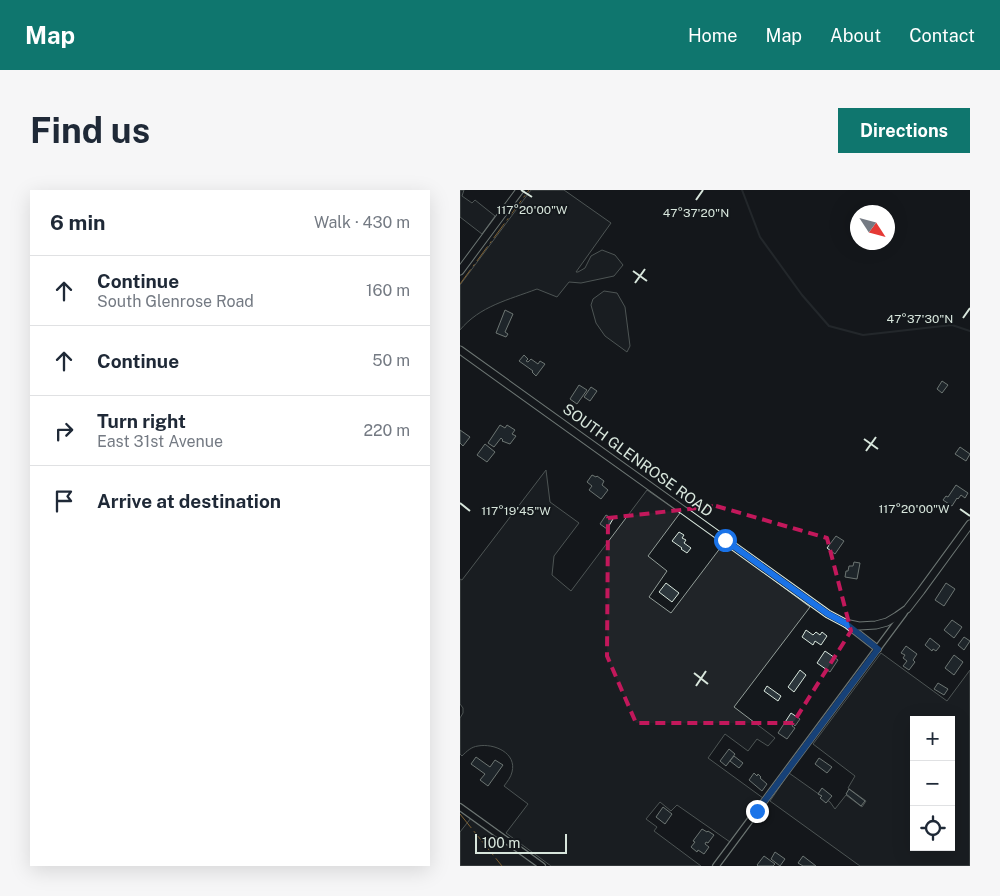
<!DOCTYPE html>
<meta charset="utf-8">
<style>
body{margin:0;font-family:"Public Sans",sans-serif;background:#f6f6f7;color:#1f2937}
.controls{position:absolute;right:15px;bottom:15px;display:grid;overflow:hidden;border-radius:0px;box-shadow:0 5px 20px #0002}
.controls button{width:45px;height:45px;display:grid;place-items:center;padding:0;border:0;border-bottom:1px solid #e0e1e3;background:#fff;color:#1f2937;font:25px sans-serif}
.compass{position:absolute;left:390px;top:15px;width:45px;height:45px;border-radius:50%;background:#fff;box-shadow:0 5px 20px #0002;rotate:126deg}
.scale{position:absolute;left:15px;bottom:12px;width:92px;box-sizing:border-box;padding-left:5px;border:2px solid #d8e6dc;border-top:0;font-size:14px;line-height:18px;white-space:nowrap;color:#d8e6dc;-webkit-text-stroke:4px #14181c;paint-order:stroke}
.stop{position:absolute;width:15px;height:15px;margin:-11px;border:4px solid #1a73e8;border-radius:50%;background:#fff}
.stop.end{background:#1a73e8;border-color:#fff;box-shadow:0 1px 5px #0008}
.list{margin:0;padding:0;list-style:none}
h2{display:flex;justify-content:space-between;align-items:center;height:65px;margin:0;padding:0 20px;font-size:21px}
h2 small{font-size:16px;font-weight:400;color:#747a83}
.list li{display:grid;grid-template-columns:32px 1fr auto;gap:15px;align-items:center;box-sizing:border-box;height:70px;padding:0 20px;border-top:1px solid #e0e1e3}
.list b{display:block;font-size:19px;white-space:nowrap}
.list p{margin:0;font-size:16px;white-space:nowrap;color:#747a83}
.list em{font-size:16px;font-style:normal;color:#747a83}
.icon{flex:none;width:28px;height:28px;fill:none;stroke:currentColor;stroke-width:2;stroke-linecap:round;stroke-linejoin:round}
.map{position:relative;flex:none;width:510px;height:676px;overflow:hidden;border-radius:0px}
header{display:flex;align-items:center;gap:30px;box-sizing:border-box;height:70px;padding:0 25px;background:#0f766e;color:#fff}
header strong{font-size:24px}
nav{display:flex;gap:28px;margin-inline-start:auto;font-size:18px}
.intro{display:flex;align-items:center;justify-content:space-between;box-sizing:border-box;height:120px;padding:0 30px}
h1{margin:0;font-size:35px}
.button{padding:12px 22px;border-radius:0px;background:#0f766e;color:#fff;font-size:18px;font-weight:700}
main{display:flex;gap:30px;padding:0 30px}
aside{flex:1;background:#fff;border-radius:0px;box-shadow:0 5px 20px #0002}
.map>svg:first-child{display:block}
.green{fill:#202428;stroke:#939e99;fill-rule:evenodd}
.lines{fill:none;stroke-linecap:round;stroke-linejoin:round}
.stream{stroke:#363b3e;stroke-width:2}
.building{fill:#2c363c;stroke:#d8e6dc}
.minor-casing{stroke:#d8e6dc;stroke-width:8}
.tertiary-casing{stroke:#d8e6dc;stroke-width:9}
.minor{stroke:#14181c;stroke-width:5.5}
.tertiary{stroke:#14181c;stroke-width:7}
.power{stroke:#ffb74d;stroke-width:1;stroke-dasharray:18 4 2.5 4;stroke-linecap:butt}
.route{stroke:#1a73e8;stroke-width:6}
.marked{fill:none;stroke:#c2185b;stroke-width:4;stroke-dasharray:10 6;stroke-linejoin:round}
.ticks{fill:none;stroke:#d8e6dc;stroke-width:2}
.labels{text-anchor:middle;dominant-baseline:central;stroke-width:4;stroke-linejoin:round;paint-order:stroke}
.street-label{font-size:15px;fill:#d8e6dc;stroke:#14181c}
.ticks-label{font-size:12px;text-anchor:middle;fill:#d8e6dc;stroke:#14181c;stroke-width:4;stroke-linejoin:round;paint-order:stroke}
</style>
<header>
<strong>Map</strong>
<nav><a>Home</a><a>Map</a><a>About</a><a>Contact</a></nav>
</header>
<div class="intro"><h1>Find us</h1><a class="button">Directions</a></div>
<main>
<aside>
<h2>6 min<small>Walk · 430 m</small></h2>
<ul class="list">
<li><svg class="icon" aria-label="ahead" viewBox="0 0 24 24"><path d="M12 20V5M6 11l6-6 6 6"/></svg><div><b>Continue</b><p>South Glenrose Road</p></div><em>160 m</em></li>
<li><svg class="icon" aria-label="ahead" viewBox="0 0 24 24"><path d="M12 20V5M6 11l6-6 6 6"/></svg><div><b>Continue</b></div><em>50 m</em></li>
<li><svg class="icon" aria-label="right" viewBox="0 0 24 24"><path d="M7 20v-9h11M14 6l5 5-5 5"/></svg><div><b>Turn right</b><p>East 31st Avenue</p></div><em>220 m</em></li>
<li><svg class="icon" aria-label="arrive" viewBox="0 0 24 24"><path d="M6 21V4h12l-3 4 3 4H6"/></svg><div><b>Arrive at destination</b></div></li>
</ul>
</aside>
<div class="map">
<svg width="510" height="676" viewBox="0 0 510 676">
<rect width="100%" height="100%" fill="#14181c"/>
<g class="green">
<polygon points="0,0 4,0 2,6 12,13 15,10 35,26 22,44 0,27"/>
<path d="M71,0h33l47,33 -35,49h2l7,-4 6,-12 11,-6 13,5 8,10 -9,11 -33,7 -12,-1 -12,15 -20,-8c-29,11 -57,17 -77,41v-45z"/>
<polygon points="144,101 157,103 165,117 170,156 167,162 145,146 136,133 131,115 133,109"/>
<path d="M86,280l4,32 29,21 -25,33 -2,19 19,16 76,-101 33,23 -32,43 19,15 -18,26 22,16 53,-70 86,64 -76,100 41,31 -7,8 -11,-7 -9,12 -23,-17 -17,24 55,40 -33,44 -53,-37 -6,6 -11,-9 -14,17 11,8 -3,4 47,35h-150l-45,-33 22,-29 -24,-18c3,-4 7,-9 8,-14 5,-19 -18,-29 -34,-26 -7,1 -11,5 -16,10l-2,-2v-36l3,-5v-5l-3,-4v-125l2,1z"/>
<path d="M421,463l66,48 23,-31v196h-110l-90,-65 19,-28 41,29 5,7 11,-14 16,12 4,-6 -18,-13 7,-12 -42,-32zM454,530h37v127h-37z"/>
<polygon points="11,628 77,676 0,676 0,642"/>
</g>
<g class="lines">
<polyline class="stream" points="282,0 300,47 342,105 369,136 403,145 492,135 510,141"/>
</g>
<g class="building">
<polygon points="45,120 53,124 45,142 48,144 46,147 36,143"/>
<polygon points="64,165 68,169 66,171 68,172 71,169 78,174 80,171 85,174 76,186 72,182 73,181 59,171"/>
<polygon points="482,191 488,195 482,203 477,199"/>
<polygon points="119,195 127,200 117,214 110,209"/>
<polygon points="131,197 137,201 130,211 124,207"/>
<polygon points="40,235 45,238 47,235 55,240 52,244 56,246 50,254 42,251 43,250 41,248 34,257 28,253"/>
<polygon points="0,240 10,247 3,256 0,253"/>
<polygon points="25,254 35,262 27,272 17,265"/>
<polygon points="500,257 510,264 506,271 495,264"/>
<polygon points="132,285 136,287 137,286 144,291 142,295 148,300 141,309 129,300 132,296 127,292"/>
<polygon points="496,295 508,303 505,308 501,305 498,309 497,308 492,316 483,310 486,306 488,307"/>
<polygon points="146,325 153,329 147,339 140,334"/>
<polygon points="219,342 224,345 222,348 226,350 224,353 231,358 227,363 221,359 222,358 212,351"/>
<polygon points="376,346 384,351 375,364 367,358"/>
<polygon points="394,372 400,373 397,389 385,387 386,381 388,381 389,376 393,376"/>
<polygon points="206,393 219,403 212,412 199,402"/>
<polygon points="486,393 495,399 484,416 475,410"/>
<polygon points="492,430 502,437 494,448 484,440"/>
<polygon points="346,440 353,445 356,442 360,445 362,442 367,446 361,455 355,451 353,455 342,447"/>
<polygon points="504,447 510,451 504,460 498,455"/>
<polygon points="470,448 480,456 476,461 473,459 472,461 465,455"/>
<polygon points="446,456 457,464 453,470 455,472 449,480 443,476 447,471 443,468 445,465 441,463"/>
<polygon points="365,461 378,470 370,482 357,473"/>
<polygon points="494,465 503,472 494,485 485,478"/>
<polygon points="340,480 346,485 334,502 328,497"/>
<polygon points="478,493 488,499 484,505 474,499"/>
<polygon points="307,496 321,506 318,511 304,501"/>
<polygon points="331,523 340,529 335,536 333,534 332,536 335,538 327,549 318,543"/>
<polygon points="269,559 275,564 266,576 260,571"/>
<polygon points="274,566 283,573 279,578 270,571"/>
<polygon points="16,567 30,577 35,570 43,575 28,596 20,590 25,584 11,574"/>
<polygon points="359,568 372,577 367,583 355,574"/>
<polygon points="294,583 297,586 298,584 301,587 300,588 307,594 302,601 289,590"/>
<polygon points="362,598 372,606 366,613 360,608 362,606 358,604"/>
<polygon points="389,599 405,611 401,616 386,604"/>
<polygon points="203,617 212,624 205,634 196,627"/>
<polygon points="242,639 247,642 248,641 254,645 248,653 246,652 245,654 249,657 244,664 238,660 237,662 231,657 235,652 233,651"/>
<polygon points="315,662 325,669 320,676 311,669"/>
<polygon points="304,666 315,674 313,676 298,676 297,675"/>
<polygon points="343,666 356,676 343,676 338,673"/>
</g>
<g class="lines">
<defs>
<g id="minor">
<polyline points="386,434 418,459"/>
<polyline points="0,617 82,676"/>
<polyline points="256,676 444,423"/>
</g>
<g id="tertiary">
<polyline points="0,81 60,0"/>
<polyline points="0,160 368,424 385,433 399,436 416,435 427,432 437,426 447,419 461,401 510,334"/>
</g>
</defs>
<use href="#minor" class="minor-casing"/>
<use href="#tertiary" class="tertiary-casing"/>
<use href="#minor" class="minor"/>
<use href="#tertiary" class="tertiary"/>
<g class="power">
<polyline points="0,94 69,0"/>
<polyline points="0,624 42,676"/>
</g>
</g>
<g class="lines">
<polyline class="route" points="265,350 368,424 385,433 418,459 297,621"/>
</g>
<path d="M0 0H510V676H0ZM256,316l111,32 24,93 -58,92h-157l-29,-67 1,-138z" fill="#14181c" fill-opacity=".55" fill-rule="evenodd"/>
<path class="marked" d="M256,316l111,32 24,93 -58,92h-157l-29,-67 1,-138z"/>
<path class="ticks" d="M61,0l11,7M236,10l7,-10M173,81l14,10M175,93l10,-14M503,128l7,-10M404,249l14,10M406,261l10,-14M0,313l10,8M500,319l10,7M234,483l14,11M236,496l10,-15"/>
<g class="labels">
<g class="street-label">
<text transform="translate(178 270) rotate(36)">SOUTH GLENROSE ROAD</text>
</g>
</g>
<g class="ticks-label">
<text x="72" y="24">117°20'00"W</text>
<text x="236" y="27">47°37'20"N</text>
<text x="460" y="133">47°37'30"N</text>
<text x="454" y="323">117°20'00"W</text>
<text x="56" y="325">117°19'45"W</text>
</g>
</svg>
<div class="controls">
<button>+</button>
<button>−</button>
<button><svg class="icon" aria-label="locate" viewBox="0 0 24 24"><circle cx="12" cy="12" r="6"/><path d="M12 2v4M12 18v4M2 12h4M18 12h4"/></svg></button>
</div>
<svg class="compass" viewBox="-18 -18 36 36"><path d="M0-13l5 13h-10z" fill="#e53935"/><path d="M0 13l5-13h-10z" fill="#747a83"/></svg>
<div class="scale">100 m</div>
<div class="stop" style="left:265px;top:350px"></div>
<div class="stop end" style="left:297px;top:621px"></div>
</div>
</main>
